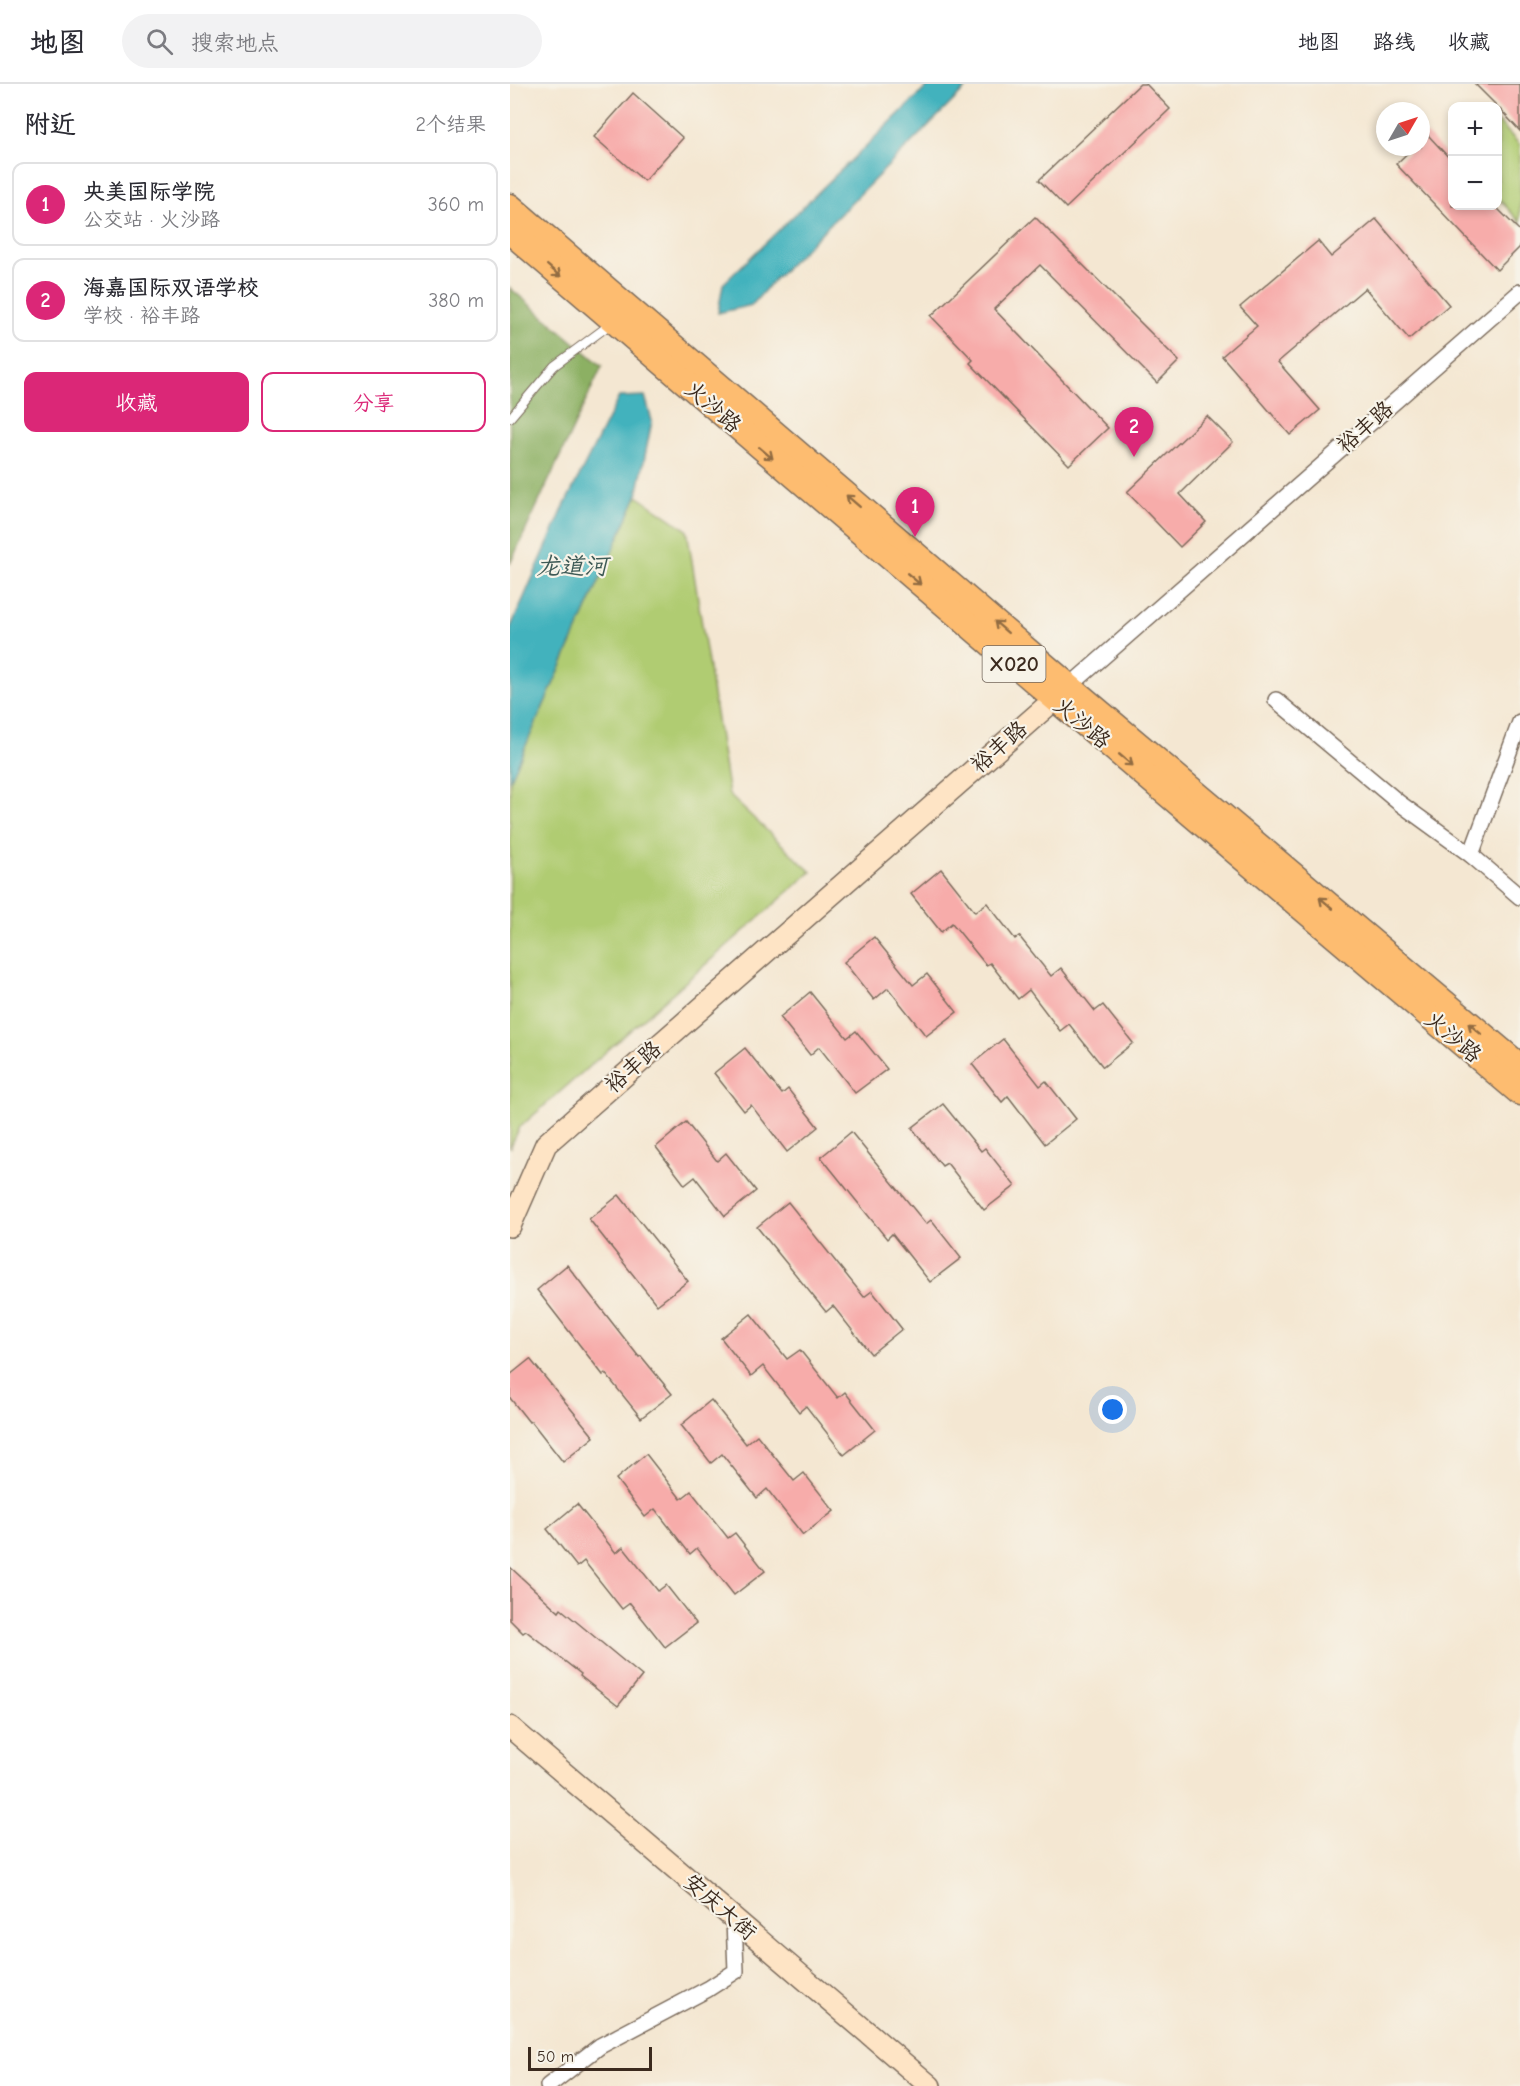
<!DOCTYPE html>
<html lang="zh">
<meta charset="utf-8">
<style>
body{margin:0;font-family:"Comic Neue","LXGW WenKai TC",sans-serif;background:#f2f2f3;color:#2b2b33}
.controls{position:absolute;right:18px;top:18px;display:grid;overflow:hidden;border-radius:12px;box-shadow:0 3px 9px #0003}
.controls button{width:54px;height:54px;display:grid;place-items:center;padding:0;border:0;border-bottom:2px solid #e1e1e2;background:#fff;color:#2b2b33;font:30px sans-serif}
.compass{position:absolute;left:866px;top:18px;width:54px;height:54px;border-radius:50%;background:#fff;box-shadow:0 3px 9px #0003;rotate:51deg}
.scale{position:absolute;left:18px;bottom:15px;width:124px;box-sizing:border-box;padding-left:6px;border:3px solid #3b2a1e;border-top:0;font-size:16px;line-height:21px;white-space:nowrap;color:#3b2a1e;-webkit-text-stroke:4px #f7f3e8;paint-order:stroke}
.you{position:absolute;left:603px;top:1326px;width:21px;height:21px;margin:-15px;border:4px solid #fff;border-radius:50%;background:#1a73e8;box-shadow:0 0 0 9px #1a73e833}
.badge{display:grid;place-items:center;width:39px;height:39px;border-radius:50%;background:#db2777;color:#fff;font-size:20px;font-weight:700}
.pin{position:absolute;translate:-50% -50px;filter:drop-shadow(0 2px 3px #0008)}
.pin::after{content:'';position:absolute;top:32px;width:21px;height:18px;background:inherit;clip-path:polygon(0 0,100% 0,50% 100%)}
.list{margin:0;padding:0;list-style:none}
h2{display:flex;justify-content:space-between;align-items:center;height:78px;margin:0;padding:0 24px;font-size:26px}
h2 small{font-size:20px;font-weight:400;color:#7c7c81}
.list li{display:grid;grid-template-columns:39px 1fr auto;gap:18px;align-items:center;box-sizing:border-box;height:84px;margin:0 12px 12px;padding:0 12px;border:2px solid #e1e1e2;border-radius:12px}
.list b{display:block;font-size:22px;white-space:nowrap}
.list p{margin:0;font-size:20px;white-space:nowrap;color:#7c7c81}
.list em{font-size:20px;font-style:normal;color:#7c7c81}
.actions{display:flex;gap:12px;padding:18px 24px}
.actions a{flex:1;padding:14px 0;border:2px solid #db2777;border-radius:12px;text-align:center;font-size:21px;color:#db2777}
.actions .main{background:#db2777;color:#fff}
.icon{flex:none;width:33px;height:33px;fill:none;stroke:currentColor;stroke-width:2;stroke-linecap:round;stroke-linejoin:round}
.map{position:relative;flex:none;width:1010px;height:2002px;overflow:hidden}
header{display:flex;align-items:center;gap:36px;box-sizing:border-box;height:84px;padding:0 30px;background:#fff;border-bottom:2px solid #e1e1e2}
header strong{font-size:28px}
nav{display:flex;gap:33px;margin-inline-start:auto;font-size:21px}
.search{width:420px;height:54px;background:#f2f2f3;display:flex;align-items:center;gap:15px;box-sizing:border-box;padding:0 21px;border-radius:33px;color:#7c7c81;font-size:22px}
main{display:flex}
aside{flex:1;background:#fff}
.map>svg:first-child{display:block}
.green{fill:#b0cc72;stroke:#767b48;stroke-width:1.5}
.forest{fill:#8cb064;stroke:#646d41;stroke-width:1.5}
.water{fill:#43b2bd;stroke:#3f6e6e;stroke-width:1.5}
.building{fill:#f7acaa}
.lines{fill:none;stroke-linecap:round;stroke-linejoin:round}
.lane-casing{stroke:#7c6c5d;stroke-width:10}
.street-casing{stroke:#7c6c5d;stroke-width:18}
.secondary-casing{stroke:#7c6c5d;stroke-width:24}
.primary-casing{stroke:#7c6c5d;stroke-width:27}
.lane{stroke:#fff;stroke-width:8}
.street{stroke:#fff;stroke-width:15}
.secondary{stroke:#fee4c5;stroke-width:21}
.primary{stroke:#fdbc6f;stroke-width:24}
.oneway{stroke:#926c42}
.labels{text-anchor:middle;dominant-baseline:central;stroke-width:4.5;stroke-linejoin:round;paint-order:stroke}
.shield{fill:#f7f3e8;stroke:#73665b;stroke-width:1.5}
.shield-label{font-size:21px;font-weight:bold;fill:#3b2a1e}
.street-label{font-size:22px;fill:#3b2a1e;stroke:#f7f3e8}
.water-label{font-size:24px;font-style:italic;fill:#3e5a56;stroke:#f7f3e8}
</style>
<header>
<strong>地图</strong>
<div class="search"><svg class="icon" aria-label="search" viewBox="0 0 24 24"><circle cx="10" cy="10" r="6"/><path d="M15 15l6 6"/></svg>搜索地点</div>
<nav><a>地图</a><a>路线</a><a>收藏</a></nav>
</header>
<main>
<aside>
<h2>附近<small>2个结果</small></h2>
<ul class="list">
<li><span class="badge">1</span><div><b>央美国际学院</b><p>公交站 · 火沙路</p></div><em>360 m</em></li>
<li><span class="badge">2</span><div><b>海嘉国际双语学校</b><p>学校 · 裕丰路</p></div><em>380 m</em></li>
</ul>
<div class="actions"><a class="main">收藏</a><a>分享</a></div>
</aside>
<div class="map">
<svg width="1010" height="2002" viewBox="0 0 1010 2002">
<rect width="100%" height="100%" fill="#f7f3e8"/>
<filter id="ink" filterUnits="userSpaceOnUse"><feTurbulence type="fractalNoise" baseFrequency=".0167" numOctaves="2"/><feDisplacementMap in="SourceGraphic" scale="12" xChannelSelector="R" yChannelSelector="G"/><feConvolveMatrix kernelMatrix="1 2 1 2 8 2 1 2 1" color-interpolation-filters="sRGB"/></filter>
<filter id="wash" filterUnits="userSpaceOnUse"><feTurbulence type="fractalNoise" baseFrequency=".008" numOctaves="4" result="noise"/><feDisplacementMap in="SourceGraphic" scale="24" xChannelSelector="R" yChannelSelector="G"/><feGaussianBlur stdDeviation="1.35" result="paint"/><feColorMatrix in="noise" values="0 0 0 0 0 0 0 0 0 0 0 0 0 0 0 0 0 1.4 0 .05"/><feComposite in="paint" operator="in"/></filter>
<g filter="url(#wash)">
<rect width="100%" height="100%" fill="#f4e7d2"/>
<g class="green">
<polygon points="988,37 1010,61 1010,138 988,114"/>
<polygon points="127,412 177,446 219,711 301,788 10,1043 0,1064 0,697"/>
</g>
<polygon class="forest" points="0,204 92,282 0,480"/>
<g class="water">
<polygon points="420,0 460,0 261,199 242,221 208,229 213,200"/>
<polygon points="135,312 142,337 127,412 0,697 0,545 56,418 109,313"/>
</g>
<g id="blocks">
<g class="building">
<polygon points="630,0 636,0 660,25 556,124 529,96"/>
<polygon points="965,0 1010,0 1010,47 987,22"/>
<polygon points="123,9 173,54 134,97 84,53"/>
<polygon points="917,50 942,77 942,122 985,122 1010,147 1010,163 987,186 886,80 904,63 911,63 911,56"/>
<polygon points="525,133 669,277 647,299 530,181 484,225 598,344 559,381 460,279 463,276 421,232"/>
<polygon points="866,135 939,221 899,255 855,204 768,278 810,326 780,351 712,272 747,242 730,223 808,157 821,173"/>
<polygon points="697,332 723,358 670,410 696,438 670,463 617,408"/>
<polygon points="431,785 465,828 477,819 505,855 509,852 541,892 551,884 585,927 593,921 623,959 593,983 559,940 550,947 519,906 508,915 480,879 476,881 442,839 431,848 401,810"/>
<polygon points="364,853 403,901 417,890 447,928 416,952 378,904 364,916 334,878"/>
<polygon points="300,908 337,954 346,947 377,985 345,1009 309,963 300,971 270,933"/>
<polygon points="493,955 530,1002 536,997 566,1035 535,1060 498,1012 492,1018 462,980"/>
<polygon points="235,964 272,1010 278,1005 308,1043 277,1068 241,1021 234,1027 204,989"/>
<polygon points="433,1020 471,1067 475,1064 505,1102 474,1126 437,1079 432,1082 402,1044"/>
<polygon points="176,1038 207,1077 216,1069 246,1107 215,1132 185,1093 175,1101 146,1063"/>
<polygon points="341,1048 416,1140 421,1136 451,1174 420,1198 382,1150 377,1155 311,1073"/>
<polygon points="109,1111 178,1197 147,1221 79,1135"/>
<polygon points="278,1118 354,1213 362,1207 392,1245 361,1270 323,1222 316,1228 247,1143"/>
<polygon points="57,1181 129,1273 131,1272 162,1310 131,1334 95,1289 93,1291 27,1206"/>
<polygon points="241,1230 277,1275 290,1266 328,1314 335,1308 365,1346 334,1371 296,1322 289,1328 253,1282 241,1292 211,1254"/>
<polygon points="20,1275 84,1353 53,1378 21,1337 19,1338 0,1314 0,1291"/>
<polygon points="201,1316 236,1360 247,1351 284,1397 294,1389 324,1427 293,1451 257,1405 247,1414 212,1370 201,1379 171,1341"/>
<polygon points="136,1370 171,1415 181,1407 218,1454 225,1449 255,1487 224,1511 187,1464 180,1470 145,1425 135,1433 106,1395"/>
<polygon points="67,1420 106,1469 113,1463 148,1507 156,1501 186,1539 155,1563 120,1519 112,1525 74,1477 67,1483 37,1445"/>
<polygon points="0,1483 49,1528 51,1525 132,1592 108,1622 70,1592 71,1590 16,1547 13,1549 0,1536"/>
</g>
</g>
</g>
<g filter="url(#ink)">
<use href="#blocks" fill-opacity="0" stroke="#7c6c5d" stroke-width="1.5"/>
<g class="lines">
<defs>
<polyline id="lane" points="0,334 44,282 102,239"/>
<g id="street">
<polyline points="554,607 1010,208"/>
<polyline points="766,616 888,718 961,771"/>
<polyline points="1010,638 961,771 1010,813"/>
<polyline points="38,2002 90,1962 198,1905 226,1887 224,1836"/>
</g>
<g id="secondary">
<polyline points="0,1142 36,1060 545,615"/>
<polyline points="0,1643 420,2002"/>
</g>
<g id="primary">
<polyline points="0,122 559,602 1010,982"/>
<polyline points="0,148 545,615 1010,1009"/>
</g>
</defs>
<use href="#lane" class="lane-casing"/>
<use href="#street" class="street-casing"/>
<use href="#secondary" class="secondary-casing"/>
<use href="#primary" class="primary-casing"/>
<use href="#lane" class="lane"/>
<use href="#street" class="street"/>
<use href="#secondary" class="secondary"/>
<use href="#primary" class="primary"/>
</g>
<defs><path id="oneway-shaft" d="M-6 0H5M1.5-3L5.5 0L1.5 3" fill="none" stroke-width="1.6" stroke-linecap="round" stroke-linejoin="round" transform="scale(1.5)"/></defs>
<g class="oneway">
<use href="#oneway-shaft" transform="translate(44 187) rotate(41)"/>
<use href="#oneway-shaft" transform="translate(256 369) rotate(40)"/>
<use href="#oneway-shaft" transform="translate(343 417) rotate(-139)"/>
<use href="#oneway-shaft" transform="translate(404 495) rotate(40)"/>
<use href="#oneway-shaft" transform="translate(491 543) rotate(-139)"/>
<use href="#oneway-shaft" transform="translate(616 676) rotate(40)"/>
<use href="#oneway-shaft" transform="translate(816 819) rotate(-140)"/>
<use href="#oneway-shaft" transform="translate(965 945) rotate(-140)"/>
</g>
</g>
<g class="labels">
<rect class="shield" x="472.5" y="562" width="63" height="36" rx="4.5"/>
<g class="shield-label">
<text x="504" y="580">X020</text>
</g>
<g class="street-label">
<text transform="translate(203 323) rotate(41)">火沙路</text>
<text transform="translate(855 343) rotate(-41)">裕丰路</text>
<text transform="translate(572 639) rotate(40)">火沙路</text>
<text transform="translate(489 663) rotate(-41)">裕丰路</text>
<text transform="translate(943 953) rotate(40)">火沙路</text>
<text transform="translate(123 983) rotate(-41)">裕丰路</text>
<text transform="translate(210 1823) rotate(41)">安庆大街</text>
</g>
<g class="water-label">
<text x="62" y="482">龙道河</text>
</g>
</g>
</svg>
<div class="controls">
<button>+</button>
<button>−</button>
</div>
<svg class="compass" viewBox="-18 -18 36 36"><path d="M0-13l5 13h-10z" fill="#e53935"/><path d="M0 13l5-13h-10z" fill="#7c7c81"/></svg>
<div class="scale">50 m</div>
<div class="you"></div>
<div class="pin badge" style="left:405px;top:453px">1</div>
<div class="pin badge" style="left:624px;top:373px">2</div>
</div>
</main>
